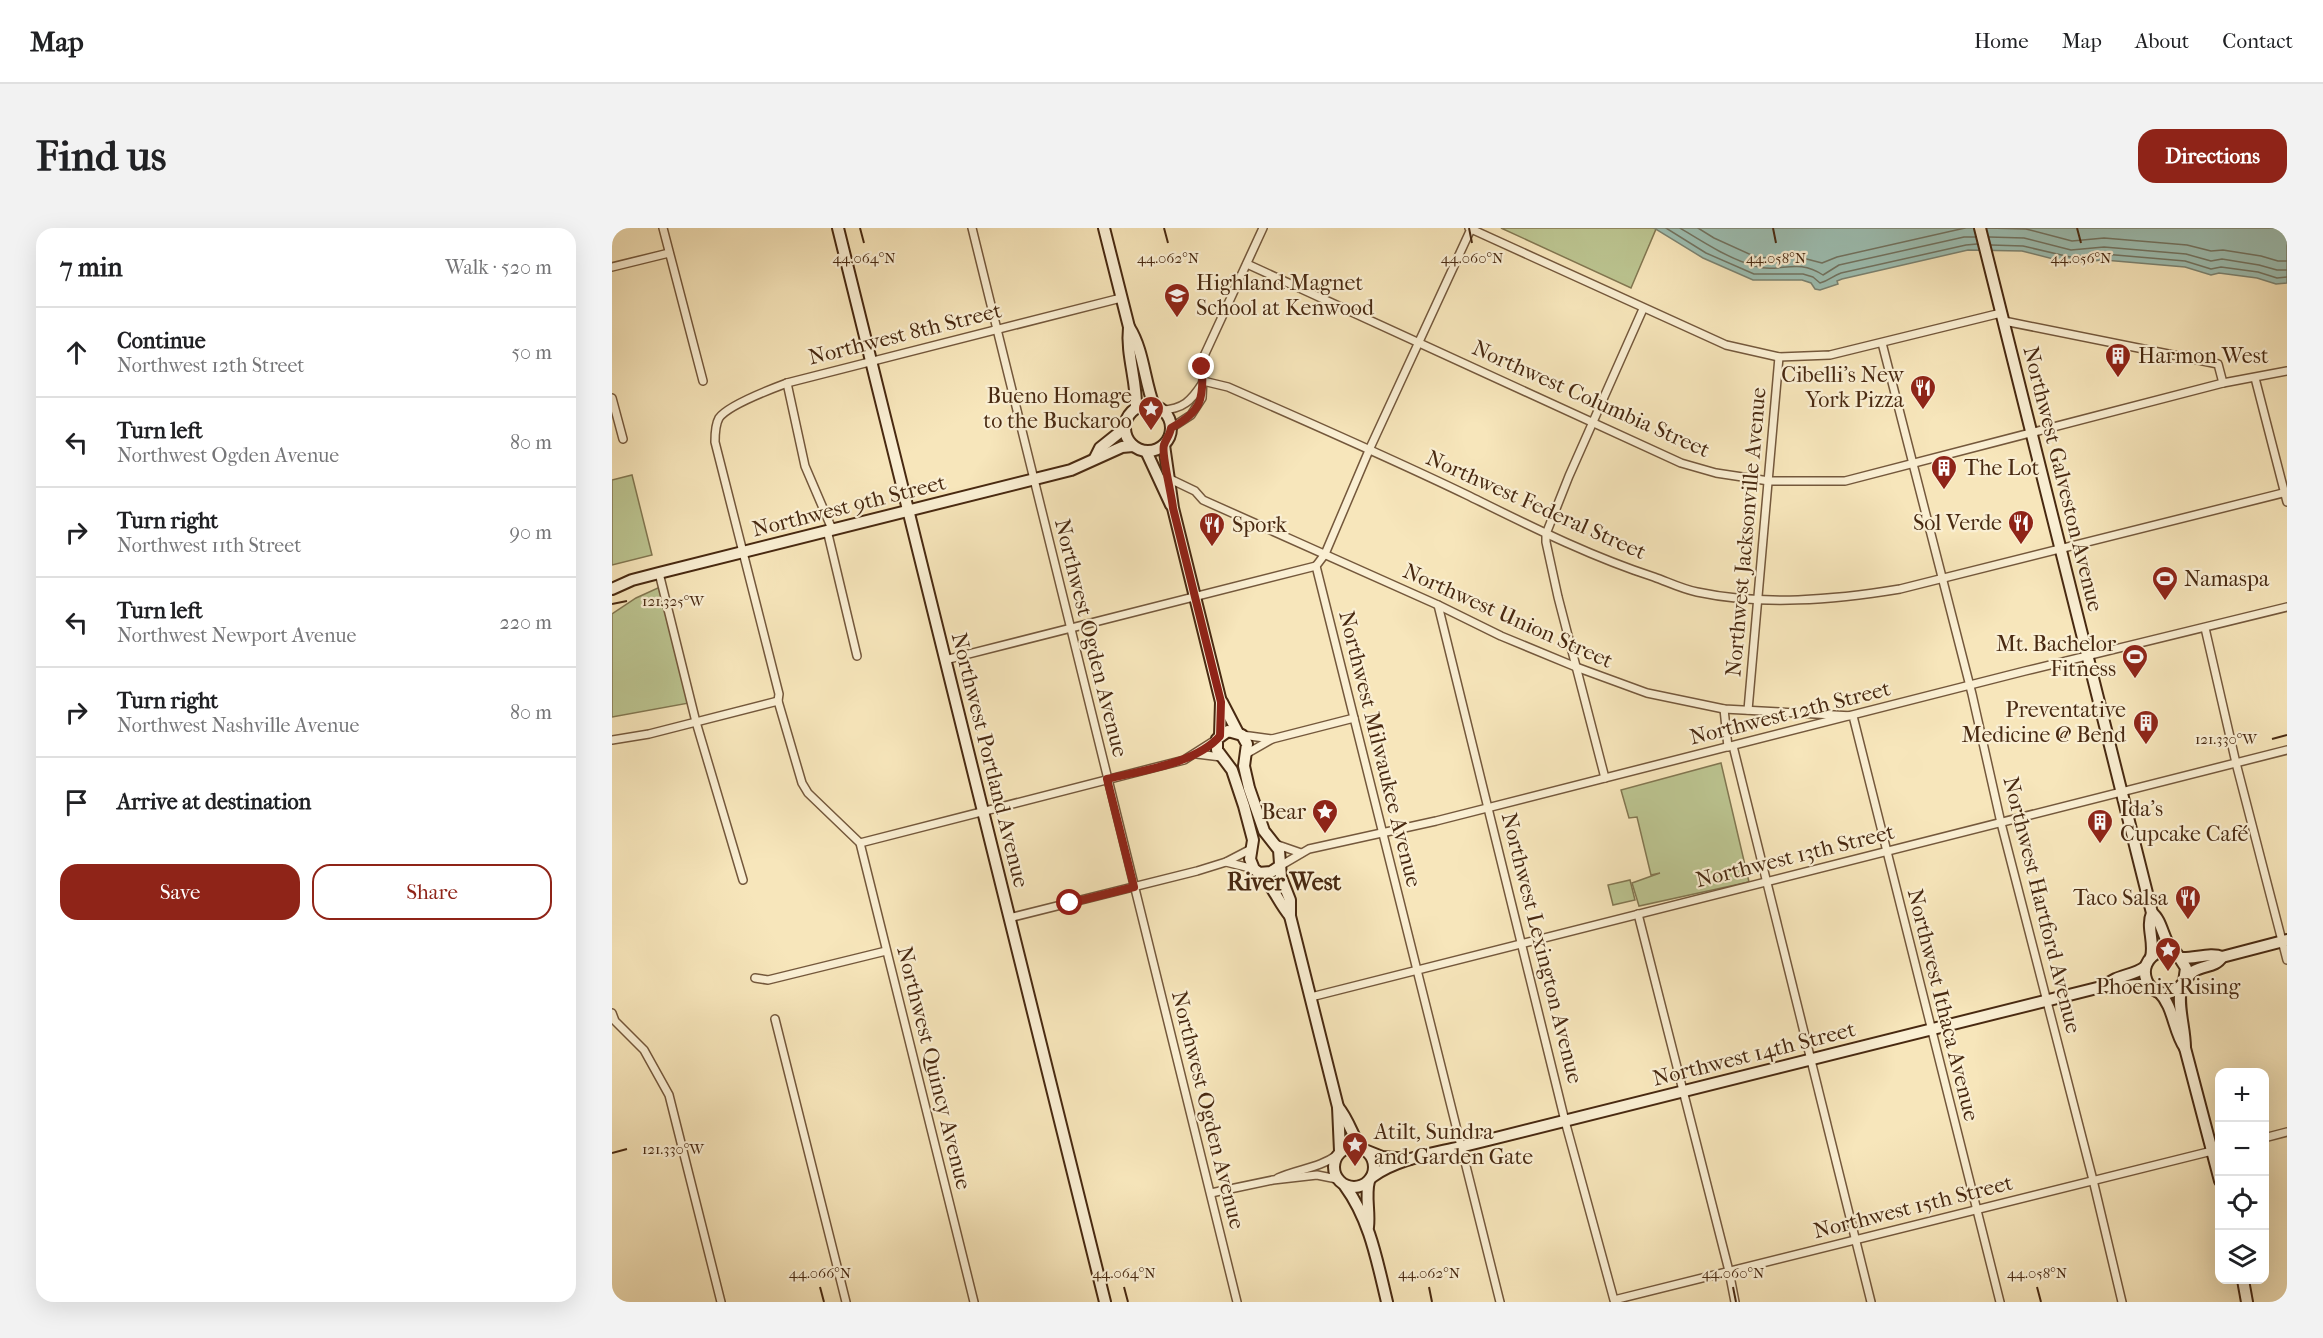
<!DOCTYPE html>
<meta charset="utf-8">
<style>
body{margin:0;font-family:"IM FELL French Canon",serif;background:#f2f2f2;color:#202124}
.controls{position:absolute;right:18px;bottom:18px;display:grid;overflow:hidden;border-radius:12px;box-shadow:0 6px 24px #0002}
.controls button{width:54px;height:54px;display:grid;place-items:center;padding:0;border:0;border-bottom:2px solid #e0e0e0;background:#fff;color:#202124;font:30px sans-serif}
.stop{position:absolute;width:18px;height:18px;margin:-14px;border:4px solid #8f2418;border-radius:50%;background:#fff}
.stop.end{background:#8f2418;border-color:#fff;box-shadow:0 2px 6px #0008}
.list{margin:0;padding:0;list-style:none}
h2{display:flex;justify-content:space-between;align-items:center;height:78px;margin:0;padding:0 24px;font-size:26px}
h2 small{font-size:20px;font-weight:400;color:#757577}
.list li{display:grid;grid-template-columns:39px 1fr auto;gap:18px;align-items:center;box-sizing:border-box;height:90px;padding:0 24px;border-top:2px solid #e0e0e0}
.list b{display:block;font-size:22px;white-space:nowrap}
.list p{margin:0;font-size:20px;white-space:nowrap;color:#757577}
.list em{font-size:20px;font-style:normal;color:#757577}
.actions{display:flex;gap:12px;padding:18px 24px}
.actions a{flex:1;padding:14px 0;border:2px solid #8f2418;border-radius:18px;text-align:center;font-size:21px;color:#8f2418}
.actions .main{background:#8f2418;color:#fff}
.icon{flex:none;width:33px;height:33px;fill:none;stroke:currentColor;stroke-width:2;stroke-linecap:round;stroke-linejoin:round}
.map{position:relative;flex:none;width:1675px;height:1074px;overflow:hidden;border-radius:18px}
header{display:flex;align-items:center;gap:36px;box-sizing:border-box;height:84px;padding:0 30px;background:#fff;border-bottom:2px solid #e0e0e0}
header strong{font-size:28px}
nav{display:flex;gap:33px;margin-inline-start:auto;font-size:21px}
.intro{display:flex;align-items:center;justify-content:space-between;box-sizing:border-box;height:144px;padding:0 36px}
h1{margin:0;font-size:42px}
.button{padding:15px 27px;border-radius:18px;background:#8f2418;color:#fff;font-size:21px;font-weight:700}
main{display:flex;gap:36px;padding:0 36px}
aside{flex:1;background:#fff;border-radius:18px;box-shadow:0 6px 24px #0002}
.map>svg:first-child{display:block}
.green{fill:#bcc591;stroke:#827751;stroke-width:1.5}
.water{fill:#9dbfb3;stroke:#7b8372;stroke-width:1.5}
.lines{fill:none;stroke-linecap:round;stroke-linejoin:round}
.shore{stroke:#727462;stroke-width:1.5}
.street-casing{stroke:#74583c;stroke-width:10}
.secondary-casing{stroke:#482911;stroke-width:14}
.street{stroke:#faefd3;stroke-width:7}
.secondary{stroke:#faefd3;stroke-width:10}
.route{stroke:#8f2418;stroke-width:8}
.ticks{fill:none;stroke:#482911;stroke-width:2}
.labels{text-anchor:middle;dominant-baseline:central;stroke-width:4.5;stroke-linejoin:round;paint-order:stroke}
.poi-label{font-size:22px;fill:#482911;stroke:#faefd3;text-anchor:start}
.street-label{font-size:22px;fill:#482911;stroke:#faefd3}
.neighbourhood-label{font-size:24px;font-weight:bold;fill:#482911;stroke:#faefd3}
.ticks-label{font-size:15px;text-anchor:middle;fill:#482911;stroke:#faefd3;stroke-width:4.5;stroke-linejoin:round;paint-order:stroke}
</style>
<header>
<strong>Map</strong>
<nav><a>Home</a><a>Map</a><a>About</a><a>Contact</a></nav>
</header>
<div class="intro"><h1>Find us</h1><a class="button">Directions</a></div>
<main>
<aside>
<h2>7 min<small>Walk · 520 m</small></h2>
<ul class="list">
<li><svg class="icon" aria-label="ahead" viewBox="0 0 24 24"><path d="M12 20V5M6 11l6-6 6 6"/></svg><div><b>Continue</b><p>Northwest 12th Street</p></div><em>50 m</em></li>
<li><svg class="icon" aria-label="left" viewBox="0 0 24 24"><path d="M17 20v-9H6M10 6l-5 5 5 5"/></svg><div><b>Turn left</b><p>Northwest Ogden Avenue</p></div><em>80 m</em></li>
<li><svg class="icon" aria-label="right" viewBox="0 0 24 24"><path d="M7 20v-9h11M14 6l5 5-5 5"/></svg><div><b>Turn right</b><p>Northwest 11th Street</p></div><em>90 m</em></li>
<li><svg class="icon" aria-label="left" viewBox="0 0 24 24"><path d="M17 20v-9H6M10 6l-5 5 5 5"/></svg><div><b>Turn left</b><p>Northwest Newport Avenue</p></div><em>220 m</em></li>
<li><svg class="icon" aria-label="right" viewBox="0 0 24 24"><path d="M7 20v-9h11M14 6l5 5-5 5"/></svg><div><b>Turn right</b><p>Northwest Nashville Avenue</p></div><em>80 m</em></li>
<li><svg class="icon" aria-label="arrive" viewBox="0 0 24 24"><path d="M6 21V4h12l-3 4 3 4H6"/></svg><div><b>Arrive at destination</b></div></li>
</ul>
<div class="actions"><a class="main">Save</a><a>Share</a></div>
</aside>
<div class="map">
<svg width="1675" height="1074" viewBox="0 0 1675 1074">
<rect width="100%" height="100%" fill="#f7e6bb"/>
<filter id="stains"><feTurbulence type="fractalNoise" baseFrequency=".00333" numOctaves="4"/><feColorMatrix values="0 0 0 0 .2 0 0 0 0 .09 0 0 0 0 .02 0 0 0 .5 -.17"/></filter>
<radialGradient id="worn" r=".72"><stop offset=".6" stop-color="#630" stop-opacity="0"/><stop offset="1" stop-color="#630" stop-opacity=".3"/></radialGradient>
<g class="green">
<polygon points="889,0 1042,0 1044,1 1019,60"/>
<polygon points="20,247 40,327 0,337 0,252"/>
<polygon points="48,359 77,475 0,489 0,386 24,370"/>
<polygon points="1109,535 1137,654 1027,678 1020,655 1048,645 1039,647 1025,589 1017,590 1009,562"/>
<polygon points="1018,652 1023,672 1001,677 996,657"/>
</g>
<polygon class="water" points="1042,0 1675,0 1675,55 1664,56 1645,50 1607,45 1599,47 1573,39 1492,32 1457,35 1410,23 1356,22 1230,51 1225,53 1226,56 1208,62 1203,61 1199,55 1190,52 1141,52 1091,30"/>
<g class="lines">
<g class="shore">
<path d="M1054,0l40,25 48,21h49l10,3 7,6c9,-2 12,-7 21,-10l125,-28 11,-1"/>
<path d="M1068,0c23,14 49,31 75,38 25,8 41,-9 68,9l16,-10 125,-28h11"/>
<polyline points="1086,0 1102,10 1146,30 1183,28 1210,35 1225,29 1353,0"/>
<polyline points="1375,0 1414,1 1460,13 1492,10 1575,17 1599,23 1611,22 1649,28 1666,33 1675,33"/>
<polyline points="1377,9 1412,10 1459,22 1492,19 1574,26 1599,33 1610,31 1647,37 1665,42 1675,42"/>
<polyline points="1379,17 1411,18 1458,29 1492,26 1573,33 1599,41 1609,39 1646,44 1665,50 1675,49"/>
</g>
<defs>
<g id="street">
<polyline points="51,0 91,153"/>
<polyline points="360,0 625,1074"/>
<polyline points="857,0 1114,117 1167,129 1218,127 1389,85"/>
<polyline points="859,1 758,220 713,326 704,338 888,1074"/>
<polyline points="635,36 1069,235 1104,245 1157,253 1233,253 1611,155 1675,143"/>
<polyline points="0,39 57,25"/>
<polyline points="1392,93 1606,136 1611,155"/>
<polyline points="1270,115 1360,466 1389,595 1481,952 1510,1074"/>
<polyline points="1643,150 1675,274"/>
<path d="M591,153l25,6c80,35 160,70 239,108 61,30 122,61 187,82 14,5 28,12 43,15 66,14 136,8 203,-3l387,-97"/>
<polyline points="175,155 193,238 220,301"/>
<polyline points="0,170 11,211"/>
<path d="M550,182c21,-1 29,-9 40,-26"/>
<polyline points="559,200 579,187 590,170 592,128 651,0"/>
<polyline points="558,251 583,263 591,272 826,377 889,408 964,439 1035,465 1112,481 1241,488 1388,1074"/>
<polyline points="215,302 245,428"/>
<polyline points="47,345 84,494 131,652"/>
<polyline points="826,377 953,893 1002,1072 1608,921"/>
<polyline points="1593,400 1624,535 1675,732"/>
<polyline points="333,432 704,338"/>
<polyline points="1112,481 1116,519"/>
<polyline points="1136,482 1167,129"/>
<polyline points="630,507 660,511 634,526"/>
<polyline points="660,511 742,490"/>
<polyline points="0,512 37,506 166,473"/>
<polyline points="1121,518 1259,1074"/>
<polyline points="585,526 609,529"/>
<polyline points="993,550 946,369 934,314 934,306 957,248 1031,81"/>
<polyline points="248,615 572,532 605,511"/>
<polyline points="663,616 689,625"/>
<polyline points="614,634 642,641"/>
<polyline points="668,638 697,621 824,593 1413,443 1675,379"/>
<polyline points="1026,686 1117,1043 1123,1074"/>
<polyline points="397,690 585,643 614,634 639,621"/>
<polyline points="143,750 156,752 274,723"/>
<polyline points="699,769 1675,522"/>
<polyline points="0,785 3,793 32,822 57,867 109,1074"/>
<polyline points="163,791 234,1074"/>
<polyline points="1652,910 1675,904"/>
<path d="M666,950c19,-9 42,-10 59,-23"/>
<polyline points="599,965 661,952 705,947 725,951"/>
<path d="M362,1074l-114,-459 -52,-50 -6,-10 -24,-82 1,-7 -64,-252c0,-7 0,-17 4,-24 9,-13 52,-29 68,-35l334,-85"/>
</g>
<g id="secondary">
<polyline points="226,0 493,1074"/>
<path d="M492,0l25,99c15,24 15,53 25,79"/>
<path d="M1368,0l172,685c-6,14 3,29 -1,44"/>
<path d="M517,99c-3,28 8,54 7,81"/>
<circle cx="536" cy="200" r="23"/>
<polyline points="552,217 561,280 609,474 608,508"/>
<polyline points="534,223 559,277"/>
<polyline points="483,230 488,220 513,200"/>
<polyline points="0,361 20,352 47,345 459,242 510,219 521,218"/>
<polyline points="610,474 626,505"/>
<polyline points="668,638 659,644 647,645 642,641 638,631 641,612 632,578 620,542 605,522 605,511 616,503 630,507 635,516 632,538 637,560 652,603 667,622 669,649 678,672 678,688 726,879 728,923"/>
<path d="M647,645c14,12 19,29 31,43"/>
<path d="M1540,685c10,7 11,27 21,39"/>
<path d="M1569,730c13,1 30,-6 41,-1l65,-17"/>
<path d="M1572,754l2,-14 -9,-14 -16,-3c-31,13 -12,52 13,40 9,-4 12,-15 20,-20 10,-6 22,-4 28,-14"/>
<path d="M1493,758c15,4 29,-4 45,0"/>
<path d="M1569,758c-4,22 4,41 4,62l35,133"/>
<path d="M1547,764c15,15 14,38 26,56"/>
<path d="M726,879c10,12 14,27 22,40"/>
<circle cx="742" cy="939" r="20"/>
<polyline points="755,923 770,929 798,931"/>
<path d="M760,949c24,-18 59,-23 88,-30l645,-161c11,-11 28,-10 40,-19"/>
<path d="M733,958c25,34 32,75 42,116"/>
<path d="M756,999c2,-15 -3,-31 1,-46"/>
<polyline points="1631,1052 1635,1074"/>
</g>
</defs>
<use href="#street" class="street-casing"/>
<use href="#secondary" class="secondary-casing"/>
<use href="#street" class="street"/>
<use href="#secondary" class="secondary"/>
</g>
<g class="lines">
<path class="route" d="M458,675l64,-16 -27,-108c36,-9 88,-15 113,-43l1,-34 -48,-194c-1,-12 -12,-55 -9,-63 2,-6 6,-10 7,-17 30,-16 33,-28 31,-61"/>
</g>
<path class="ticks" d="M248,0l4,15M552,0l4,15M857,0l3,15M1161,0l3,15M1465,0l4,15M0,376l15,-3M1660,511l15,-4M0,925l15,-4M208,1059l4,15M512,1059l4,15M817,1059l3,15M1121,1059l3,15M1425,1059l4,15"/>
<defs>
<symbol id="school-pin" viewBox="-11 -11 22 30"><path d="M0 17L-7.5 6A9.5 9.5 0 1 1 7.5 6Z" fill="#8f2418" stroke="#faefd3"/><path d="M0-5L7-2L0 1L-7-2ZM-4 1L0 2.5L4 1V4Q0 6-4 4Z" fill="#fff"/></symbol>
<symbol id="building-pin" viewBox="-11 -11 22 30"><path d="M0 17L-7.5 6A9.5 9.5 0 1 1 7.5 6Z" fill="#8f2418" stroke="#faefd3"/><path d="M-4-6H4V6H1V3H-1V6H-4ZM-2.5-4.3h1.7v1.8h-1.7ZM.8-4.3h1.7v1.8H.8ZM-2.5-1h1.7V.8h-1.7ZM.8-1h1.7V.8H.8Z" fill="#fff"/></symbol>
<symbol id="restaurant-pin" viewBox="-11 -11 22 30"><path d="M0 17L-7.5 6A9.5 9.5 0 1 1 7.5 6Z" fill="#8f2418" stroke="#faefd3"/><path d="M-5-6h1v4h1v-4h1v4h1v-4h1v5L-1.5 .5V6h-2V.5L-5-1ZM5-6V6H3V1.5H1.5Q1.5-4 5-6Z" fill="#fff"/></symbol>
<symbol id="sight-pin" viewBox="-11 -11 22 30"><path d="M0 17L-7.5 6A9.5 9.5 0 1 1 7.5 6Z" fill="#8f2418" stroke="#faefd3"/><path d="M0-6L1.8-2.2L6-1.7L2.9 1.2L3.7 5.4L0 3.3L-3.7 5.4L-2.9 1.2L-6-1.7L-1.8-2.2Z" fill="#fff"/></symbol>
<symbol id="stadium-pin" viewBox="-11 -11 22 30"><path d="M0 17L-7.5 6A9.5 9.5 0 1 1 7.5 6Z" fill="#8f2418" stroke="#faefd3"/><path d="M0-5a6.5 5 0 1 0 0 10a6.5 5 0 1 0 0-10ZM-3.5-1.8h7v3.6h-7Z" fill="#fff"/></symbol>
</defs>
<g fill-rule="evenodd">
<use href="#school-pin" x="550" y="53" width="30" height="40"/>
<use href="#building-pin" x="1491" y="113" width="30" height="40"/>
<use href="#restaurant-pin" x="1296" y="145" width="30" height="40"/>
<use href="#sight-pin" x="524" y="166" width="30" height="40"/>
<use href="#building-pin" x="1317" y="225" width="30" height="40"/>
<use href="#restaurant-pin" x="1394" y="280" width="30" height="40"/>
<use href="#restaurant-pin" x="585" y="282" width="30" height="40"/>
<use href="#stadium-pin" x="1538" y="336" width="30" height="40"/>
<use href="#stadium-pin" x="1508" y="414" width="30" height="40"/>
<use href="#building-pin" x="1519" y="480" width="30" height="40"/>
<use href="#sight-pin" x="698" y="569" width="30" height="40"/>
<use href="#building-pin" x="1473" y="579" width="30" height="40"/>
<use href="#restaurant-pin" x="1561" y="655" width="30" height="40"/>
<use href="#sight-pin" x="1541" y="707" width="30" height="40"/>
<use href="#sight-pin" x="728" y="902" width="30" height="40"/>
</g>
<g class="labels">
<g class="poi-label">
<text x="584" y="55">Highland Magnet<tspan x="584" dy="25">School at Kenwood</tspan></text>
<text x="1526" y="128">Harmon West</text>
<text x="1292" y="147" text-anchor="end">Cibelli's New<tspan x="1292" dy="25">York Pizza</tspan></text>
<text x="520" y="168" text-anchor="end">Bueno Homage<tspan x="520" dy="25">to the Buckaroo</tspan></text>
<text x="1352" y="240">The Lot</text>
<text x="1390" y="295" text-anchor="end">Sol Verde</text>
<text x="620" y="297">Spork</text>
<text x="1572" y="351">Namaspa</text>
<text x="1504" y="416" text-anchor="end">Mt. Bachelor<tspan x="1504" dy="25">Fitness</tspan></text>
<text x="1514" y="482" text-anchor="end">Preventative<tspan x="1514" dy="25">Medicine @ Bend</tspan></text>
<text x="1508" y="581">Ida's<tspan x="1508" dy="25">Cupcake Café</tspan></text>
<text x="694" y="584" text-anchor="end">Bear</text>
<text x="1556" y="670" text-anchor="end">Taco Salsa</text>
<text x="1556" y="759" text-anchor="middle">Phoenix Rising</text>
<text x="762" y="904">Atilt, Sundra<tspan x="762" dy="25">and Garden Gate</tspan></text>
</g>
<g class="street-label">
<text transform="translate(293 106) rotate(-14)">Northwest 8th Street</text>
<text transform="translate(979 171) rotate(24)">Northwest Columbia Street</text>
<text transform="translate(1451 251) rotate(76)">Northwest Galveston Avenue</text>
<text transform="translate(924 277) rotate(24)">Northwest Federal Street</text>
<text transform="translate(237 278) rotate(-14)">Northwest 9th Street</text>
<text transform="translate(1134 304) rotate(-85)">Northwest Jacksonville Avenue</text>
<text transform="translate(896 388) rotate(24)">Northwest Union Street</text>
<text transform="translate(479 410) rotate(76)">Northwest Ogden Avenue</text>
<text transform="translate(1178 485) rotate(-14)">Northwest 12th Street</text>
<text transform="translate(768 521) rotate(76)">Northwest Milwaukee Avenue</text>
<text transform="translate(378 532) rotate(76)">Northwest Portland Avenue</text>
<text transform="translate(1183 628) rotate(-14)">Northwest 13th Street</text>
<text transform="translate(1430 677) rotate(76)">Northwest Hartford Avenue</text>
<text transform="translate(930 720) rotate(76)">Northwest Lexington Avenue</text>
<text transform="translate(1331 777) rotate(76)">Northwest Ithaca Avenue</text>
<text transform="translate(1142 826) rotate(-14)">Northwest 14th Street</text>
<text transform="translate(322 840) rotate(76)">Northwest Quincy Avenue</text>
<text transform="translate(596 882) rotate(76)">Northwest Ogden Avenue</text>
<text transform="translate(1301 979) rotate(-14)">Northwest 15th Street</text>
</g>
<g class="neighbourhood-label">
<text x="672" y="654">River West</text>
</g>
</g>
<g class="ticks-label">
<text x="252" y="35">44.064°N</text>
<text x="556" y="35">44.062°N</text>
<text x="860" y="35">44.060°N</text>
<text x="1164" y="35">44.058°N</text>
<text x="1469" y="35">44.056°N</text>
<text x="61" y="378">121.325°W</text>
<text x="1614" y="516">121.330°W</text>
<text x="61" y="926">121.330°W</text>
<text x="208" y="1050">44.066°N</text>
<text x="512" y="1050">44.064°N</text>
<text x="817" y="1050">44.062°N</text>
<text x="1121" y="1050">44.060°N</text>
<text x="1425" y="1050">44.058°N</text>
</g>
<rect width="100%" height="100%" filter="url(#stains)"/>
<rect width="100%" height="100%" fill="url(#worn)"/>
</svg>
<div class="controls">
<button>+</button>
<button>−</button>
<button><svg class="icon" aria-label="locate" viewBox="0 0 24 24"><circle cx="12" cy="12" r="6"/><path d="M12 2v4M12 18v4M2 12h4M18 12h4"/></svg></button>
<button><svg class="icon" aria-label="layers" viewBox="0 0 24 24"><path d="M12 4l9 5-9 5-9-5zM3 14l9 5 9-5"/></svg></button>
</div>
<div class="stop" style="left:458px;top:675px"></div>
<div class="stop end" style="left:590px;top:139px"></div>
</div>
</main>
